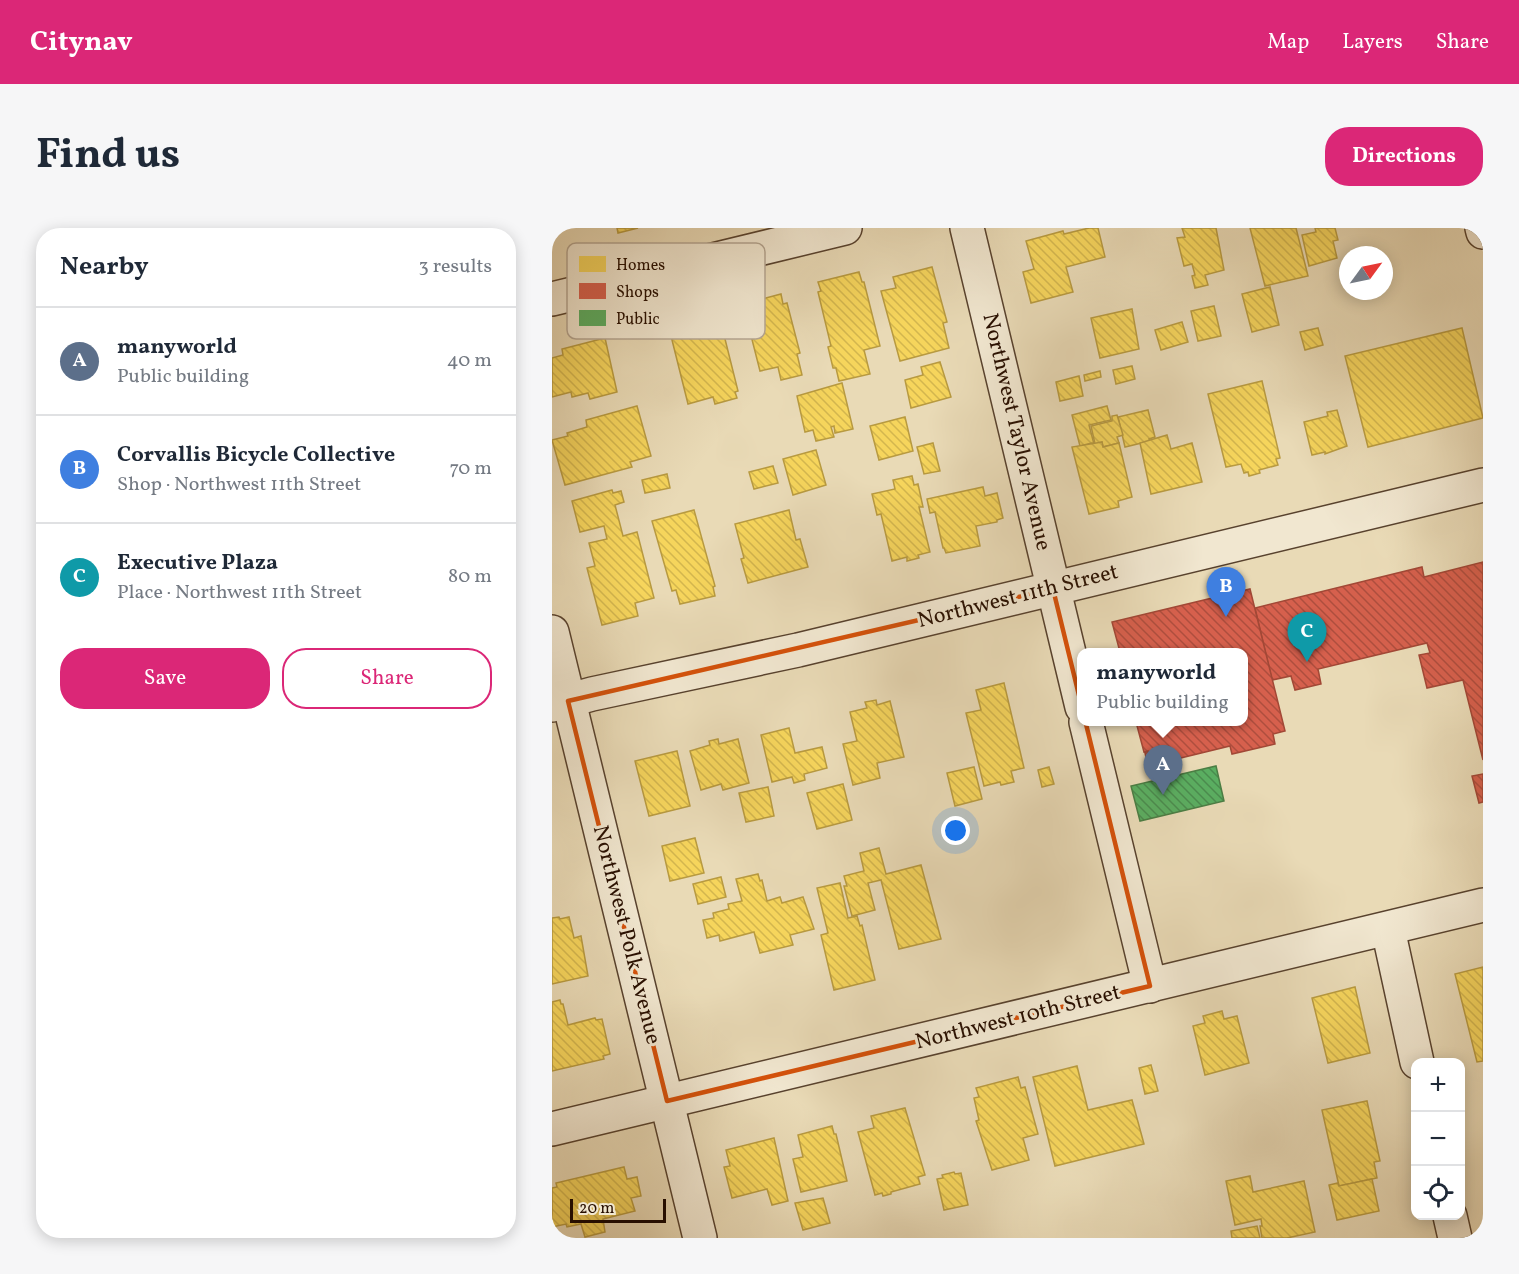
<!DOCTYPE html>
<meta charset="utf-8">
<style>
body{margin:0;font-family:Vollkorn,serif;background:#f6f6f7;color:#1f2937}
.controls{position:absolute;right:18px;bottom:18px;display:grid;overflow:hidden;border-radius:12px;box-shadow:0 3px 15px #0003}
.controls button{width:54px;height:54px;display:grid;place-items:center;padding:0;border:0;border-bottom:2px solid #e0e1e3;background:#fff;color:#1f2937;font:30px sans-serif}
.compass{position:absolute;left:787px;top:18px;width:54px;height:54px;border-radius:50%;background:#fff;box-shadow:0 3px 15px #0003;rotate:57deg}
.scale{position:absolute;left:18px;bottom:15px;width:96px;box-sizing:border-box;padding-left:6px;border:3px solid #280f00;border-top:0;font-size:16px;line-height:21px;white-space:nowrap;color:#280f00;-webkit-text-stroke:4px #f1e7d0;paint-order:stroke}
.you{position:absolute;left:404px;top:603px;width:21px;height:21px;margin:-15px;border:4px solid #fff;border-radius:50%;background:#1a73e8;box-shadow:0 0 0 9px #1a73e833}
.badge{display:grid;place-items:center;width:39px;height:39px;border-radius:50%;background:#db2777;color:#fff;font-size:20px;font-weight:700}
.pin{position:absolute;translate:-50% -50px;filter:drop-shadow(0 2px 3px #0008)}
.pin::after{content:'';position:absolute;top:32px;width:21px;height:18px;background:inherit;clip-path:polygon(0 0,100% 0,50% 100%)}
.popup{position:absolute;left:525px;top:420px;width:171px;height:78px;box-sizing:border-box;display:grid;place-content:center;border-radius:12px;background:#fff;filter:drop-shadow(0 2px 4px #0005);font-size:20px;white-space:nowrap;color:#747a83}
.popup b{font-size:22px;color:#1f2937}
.popup::after{content:'';position:absolute;left:50%;top:100%;margin-left:-12px;border:12px solid transparent;border-top-color:#fff}
.list{margin:0;padding:0;list-style:none}
h2{display:flex;justify-content:space-between;align-items:center;height:78px;margin:0;padding:0 24px;font-size:26px}
h2 small{font-size:20px;font-weight:400;color:#747a83}
.list li{display:grid;grid-template-columns:39px 1fr auto;gap:18px;align-items:center;box-sizing:border-box;height:108px;padding:0 24px;border-top:2px solid #e0e1e3}
.list b{display:block;font-size:22px;white-space:nowrap}
.list p{margin:0;font-size:20px;white-space:nowrap;color:#747a83}
.list em{font-size:20px;font-style:normal;color:#747a83}
.actions{display:flex;gap:12px;padding:18px 24px}
.actions a{flex:1;padding:14px 0;border:2px solid #db2777;border-radius:24px;text-align:center;font-size:21px;color:#db2777}
.actions .main{background:#db2777;color:#fff}
.icon{flex:none;width:33px;height:33px;fill:none;stroke:currentColor;stroke-width:2;stroke-linecap:round;stroke-linejoin:round}
.map{position:relative;flex:none;width:931px;height:1010px;overflow:hidden;border-radius:24px}
header{display:flex;align-items:center;gap:36px;box-sizing:border-box;height:84px;padding:0 30px;background:#db2777;color:#fff}
header strong{font-size:28px}
nav{display:flex;gap:33px;margin-inline-start:auto;font-size:21px}
.intro{display:flex;align-items:center;justify-content:space-between;box-sizing:border-box;height:144px;padding:0 36px}
h1{margin:0;font-size:42px}
.button{padding:15px 27px;border-radius:24px;background:#db2777;color:#fff;font-size:21px;font-weight:700}
main{display:flex;gap:36px;padding:0 36px}
aside{flex:1;background:#fff;border-radius:24px;box-shadow:0 3px 15px #0003}
.map>svg:first-child{display:block}
.homes{fill:url(#homes-back-hatch);stroke:#b89a40;stroke-width:1.5}
.shops{fill:url(#shops-back-hatch);stroke:#a24836;stroke-width:1.5}
.public{fill:url(#public-back-hatch);stroke:#4b7e44;stroke-width:1.5}
.lines{fill:none;stroke-linecap:round;stroke-linejoin:round}
.minor-casing{stroke:#58422e;stroke-width:36}
.minor{stroke:#f1e7d0;stroke-width:33}
.marked{fill:none;stroke:#d5520b;stroke-width:4.5;stroke-linejoin:round}
.labels{text-anchor:middle;dominant-baseline:central;stroke-width:6;stroke-linejoin:round;paint-order:stroke}
.street-label{font-size:22px;fill:#280f00;stroke:#f1e7d0}
.key{fill:#f1e7d0;stroke:#b5a692;stroke-width:1.5}
.key-label{font-size:16px;fill:#280f00}
</style>
<header>
<strong>Citynav</strong>
<nav><a>Map</a><a>Layers</a><a>Share</a></nav>
</header>
<div class="intro"><h1>Find us</h1><a class="button">Directions</a></div>
<main>
<aside>
<h2>Nearby<small>3 results</small></h2>
<ul class="list">
<li><span class="badge" style="background:#5c6f8a">A</span><div><b>manyworld</b><p>Public building</p></div><em>40 m</em></li>
<li><span class="badge" style="background:#3f7fe0">B</span><div><b>Corvallis Bicycle Collective</b><p>Shop · Northwest 11th Street</p></div><em>70 m</em></li>
<li><span class="badge" style="background:#0f9aa8">C</span><div><b>Executive Plaza</b><p>Place · Northwest 11th Street</p></div><em>80 m</em></li>
</ul>
<div class="actions"><a class="main">Save</a><a>Share</a></div>
</aside>
<div class="map">
<svg width="931" height="1010" viewBox="0 0 931 1010">
<defs>
<pattern id="homes-back-hatch" width="6" height="6" patternUnits="userSpaceOnUse" patternTransform="scale(1.5)"><rect width="6" height="6" fill="#f6d55c"/><path d="M-1 5l2 2M0 0l6 6M5-1l2 2" fill="none" stroke="#d3b64e"/></pattern>
<pattern id="shops-back-hatch" width="6" height="6" patternUnits="userSpaceOnUse" patternTransform="scale(1.5)"><rect width="6" height="6" fill="#d6604d"/><path d="M-1 5l2 2M0 0l6 6M5-1l2 2" fill="none" stroke="#ae4e3e"/></pattern>
<pattern id="public-back-hatch" width="6" height="6" patternUnits="userSpaceOnUse" patternTransform="scale(1.5)"><rect width="6" height="6" fill="#5aae61"/><path d="M-1 5l2 2M0 0l6 6M5-1l2 2" fill="none" stroke="#4a8c4e"/></pattern>
</defs>
<rect width="100%" height="100%" fill="#e9dab6"/>
<filter id="stains"><feTurbulence type="fractalNoise" baseFrequency=".00333" numOctaves="4"/><feColorMatrix values="0 0 0 0 .2 0 0 0 0 .09 0 0 0 0 .02 0 0 0 .5 -.17"/></filter>
<radialGradient id="worn" r=".72"><stop offset=".6" stop-color="#630" stop-opacity="0"/><stop offset="1" stop-color="#630" stop-opacity=".3"/></radialGradient>
<g class="homes">
<polygon points="65,0 86,0 66,5"/>
<polygon points="537,0 546,0 553,29 514,39 521,64 479,75 471,44 482,41 474,13 511,3 512,6"/>
<polygon points="630,0 664,0 672,42 653,47 656,57 643,60 640,48 643,47 640,36 632,38 625,10 633,9"/>
<polygon points="698,0 744,0 756,48 713,58"/>
<polygon points="763,0 783,0 786,12 781,13 785,30 757,38 750,7 764,4"/>
<polygon points="380,39 395,94 391,95 397,120 348,133 329,63 344,60 341,49"/>
<polygon points="307,44 310,54 312,54 328,118 312,122 318,146 287,153 284,140 281,140 276,119 279,118 266,64 269,63 266,54"/>
<polygon points="718,59 727,97 700,104 690,66"/>
<polygon points="229,66 231,76 235,75 248,125 245,126 250,147 229,152 226,139 208,143 191,76"/>
<polygon points="662,78 669,108 646,113 639,83"/>
<polygon points="580,81 587,121 548,130 539,90"/>
<polygon points="168,91 186,163 183,164 185,170 163,176 161,169 136,176 118,104"/>
<polygon points="630,94 636,114 609,122 603,102"/>
<polygon points="766,100 771,117 753,122 748,104"/>
<polygon points="910,100 931,190 816,219 793,128"/>
<polygon points="53,110 65,164 38,171 36,165 20,169 19,164 0,169 0,130 11,127 10,121"/>
<polygon points="388,134 399,169 359,180 353,152 371,147 369,139"/>
<polygon points="580,138 583,151 564,156 561,142"/>
<polygon points="548,143 549,149 533,153 532,147"/>
<polygon points="527,148 531,168 508,173 504,154"/>
<polygon points="710,153 728,230 724,231 726,237 707,242 708,245 697,248 696,244 692,245 689,236 674,239 656,166"/>
<polygon points="290,155 301,201 283,205 282,198 279,199 282,209 264,213 261,202 253,204 245,168"/>
<polygon points="85,178 99,228 78,234 80,239 13,257 0,212 16,208 15,205 35,199 34,192"/>
<polygon points="555,178 559,192 537,197 542,216 540,217 540,215 528,218 520,187"/>
<polygon points="596,182 603,209 597,211 598,213 573,219 566,189"/>
<polygon points="785,182 795,218 773,226 773,224 760,227 752,194 776,188 775,184"/>
<polygon points="565,187 571,207 565,209 567,215 551,219 550,214 543,216 539,198 560,193 560,188"/>
<polygon points="353,189 361,223 327,232 318,198"/>
<polygon points="615,207 619,221 640,215 650,254 599,266 588,215"/>
<polygon points="550,214 551,219 567,215 580,269 566,273 567,279 537,286 520,219"/>
<polygon points="381,215 388,243 372,246 365,219"/>
<polygon points="264,222 274,257 241,267 231,231"/>
<polygon points="221,238 226,255 202,261 197,244"/>
<polygon points="115,246 118,260 93,265 90,252"/>
<polygon points="360,248 362,257 366,256 371,279 367,279 378,324 366,327 367,330 355,333 355,329 340,333 329,286 325,287 320,266 343,261 341,252"/>
<polygon points="431,259 433,268 445,265 451,290 445,292 445,294 424,298 428,318 394,325 392,320 391,320 383,284 378,285 375,271"/>
<polygon points="60,262 61,265 69,263 72,274 63,277 71,308 85,304 102,370 83,375 86,388 50,397 35,340 43,338 37,315 55,311 52,298 28,304 20,273"/>
<polygon points="142,282 163,358 161,359 163,368 128,376 124,362 120,363 100,293"/>
<polygon points="237,282 244,312 248,311 256,339 196,355 189,331 192,330 183,296"/>
<polygon points="452,455 472,540 459,543 462,554 449,557 448,554 432,558 414,485 429,482 424,462"/>
<polygon points="324,472 325,477 338,473 352,529 325,535 328,550 301,557 291,516 305,513 298,484 315,480 313,474"/>
<polygon points="237,500 243,525 270,519 275,540 252,546 253,552 242,555 240,549 220,554 209,507"/>
<polygon points="166,511 167,516 186,511 197,555 171,562 169,556 149,562 138,523 158,517 157,513"/>
<polygon points="125,523 138,578 97,588 83,533"/>
<polygon points="422,539 430,571 403,578 395,545"/>
<polygon points="497,539 502,556 490,559 486,542"/>
<polygon points="291,556 300,592 265,601 255,565"/>
<polygon points="216,559 222,588 194,594 187,565"/>
<polygon points="143,610 152,645 118,653 110,618"/>
<polygon points="327,620 334,646 369,637 389,711 347,721 329,652 316,655 323,682 300,688 292,658 295,658 292,648 312,643 308,625"/>
<polygon points="206,646 208,653 210,652 215,673 228,669 230,675 251,669 262,701 238,707 241,717 208,725 202,704 168,713 167,707 155,710 151,692 162,690 161,685 177,681 176,676 190,673 184,651"/>
<polygon points="169,649 174,669 146,676 141,656"/>
<polygon points="288,655 296,690 305,688 308,698 310,697 323,752 282,762 269,707 276,705 265,660"/>
<polygon points="7,689 8,691 17,689 22,710 29,708 36,748 0,756 0,690"/>
<polygon points="931,739 931,833 925,834 903,746"/>
<polygon points="803,759 818,825 776,835 760,770"/>
<polygon points="8,772 9,776 11,776 16,797 43,790 44,792 50,791 58,826 51,828 52,831 0,843 0,774"/>
<polygon points="670,783 672,791 685,788 697,835 653,847 641,798 653,795 651,788"/>
<polygon points="599,837 606,863 593,866 587,840"/>
<polygon points="525,838 536,882 580,872 592,916 503,938 481,849"/>
<polygon points="466,849 469,860 473,859 486,906 471,910 477,932 440,942 424,893 427,892 422,870 427,869 424,860"/>
<polygon points="815,873 828,933 822,934 825,950 787,958 770,882"/>
<polygon points="353,880 373,947 366,949 368,956 339,964 339,966 331,968 330,965 323,967 306,904 322,900 319,888"/>
<polygon points="280,898 282,906 284,906 295,953 249,964 241,931 251,929 246,907"/>
<polygon points="222,910 236,973 220,977 215,961 180,970 172,939 178,938 174,922"/>
<polygon points="72,939 75,951 85,949 89,968 79,970 83,983 51,991 53,1004 33,1009 29,996 15,999 14,996 0,999 0,960 5,959 4,955"/>
<polygon points="402,944 403,946 409,945 416,977 392,982 385,951 391,950 390,947"/>
<polygon points="698,948 701,964 752,953 763,1004 735,1010 710,1010 708,998 710,998 709,991 683,997 674,953"/>
<polygon points="820,951 827,983 785,992 777,957 786,955 787,958"/>
<polygon points="271,970 278,995 251,1002 243,975"/>
<polygon points="705,998 708,1010 680,1010 679,1003"/>
</g>
<g class="shops">
<polygon points="931,334 931,532 911,452 875,460 867,427 878,425 875,415 766,441 769,456 743,462 739,448 720,452 703,380 870,339 872,349"/>
<polygon points="698,361 733,503 721,506 723,516 680,526 678,518 596,538 593,525 596,525 596,523 592,524 584,494 692,494 692,424 568,424 560,394"/>
<polygon points="931,546 931,574 927,575 920,548"/>
</g>
<polygon class="public" points="664,538 672,573 588,593 579,558"/>
<g class="lines">
<defs>
<g id="minor">
<polyline points="415,0 530,479"/>
<polyline points="930,0 931,4"/>
<polyline points="0,71 293,0"/>
<polyline points="0,404 148,1010"/>
<polyline points="0,477 40,466 246,422 931,257"/>
<polyline points="534,494 598,758"/>
<polyline points="836,701 865,834"/>
<polyline points="0,901 931,677"/>
<polyline points="898,988 903,1010"/>
</g>
</defs>
<use href="#minor" class="minor-casing"/>
<use href="#minor" class="minor"/>
</g>
<path class="marked" d="M501,361l97,397 -483,115 -99,-400z"/>
<g class="labels">
<g class="street-label">
<text transform="translate(464 204) rotate(77)">Northwest Taylor Avenue</text>
<text transform="translate(466 369) rotate(-14)">Northwest 11th Street</text>
<text transform="translate(74 707) rotate(76)">Northwest Polk Avenue</text>
<text transform="translate(466 790) rotate(-14)">Northwest 10th Street</text>
</g>
</g>
<rect x="15" y="15" width="198" height="96" rx="9" class="key"/>
<rect x="27" y="28" width="27" height="16" fill="#f6d55c"/>
<rect x="27" y="55" width="27" height="16" fill="#d6604d"/>
<rect x="27" y="82" width="27" height="16" fill="#5aae61"/>
<g class="key-label">
<text x="64" y="42">Homes</text>
<text x="64" y="69">Shops</text>
<text x="64" y="96">Public</text>
</g>
<rect width="100%" height="100%" filter="url(#stains)"/>
<rect width="100%" height="100%" fill="url(#worn)"/>
</svg>
<div class="controls">
<button>+</button>
<button>−</button>
<button><svg class="icon" aria-label="locate" viewBox="0 0 24 24"><circle cx="12" cy="12" r="6"/><path d="M12 2v4M12 18v4M2 12h4M18 12h4"/></svg></button>
</div>
<svg class="compass" viewBox="-18 -18 36 36"><path d="M0-13l5 13h-10z" fill="#e53935"/><path d="M0 13l5-13h-10z" fill="#747a83"/></svg>
<div class="scale">20 m</div>
<div class="you"></div>
<div class="pin badge" style="left:611px;top:567px;background:#5c6f8a">A</div>
<div class="popup"><b>manyworld</b>Public building</div>
<div class="pin badge" style="left:674px;top:389px;background:#3f7fe0">B</div>
<div class="pin badge" style="left:755px;top:434px;background:#0f9aa8">C</div>
</div>
</main>
